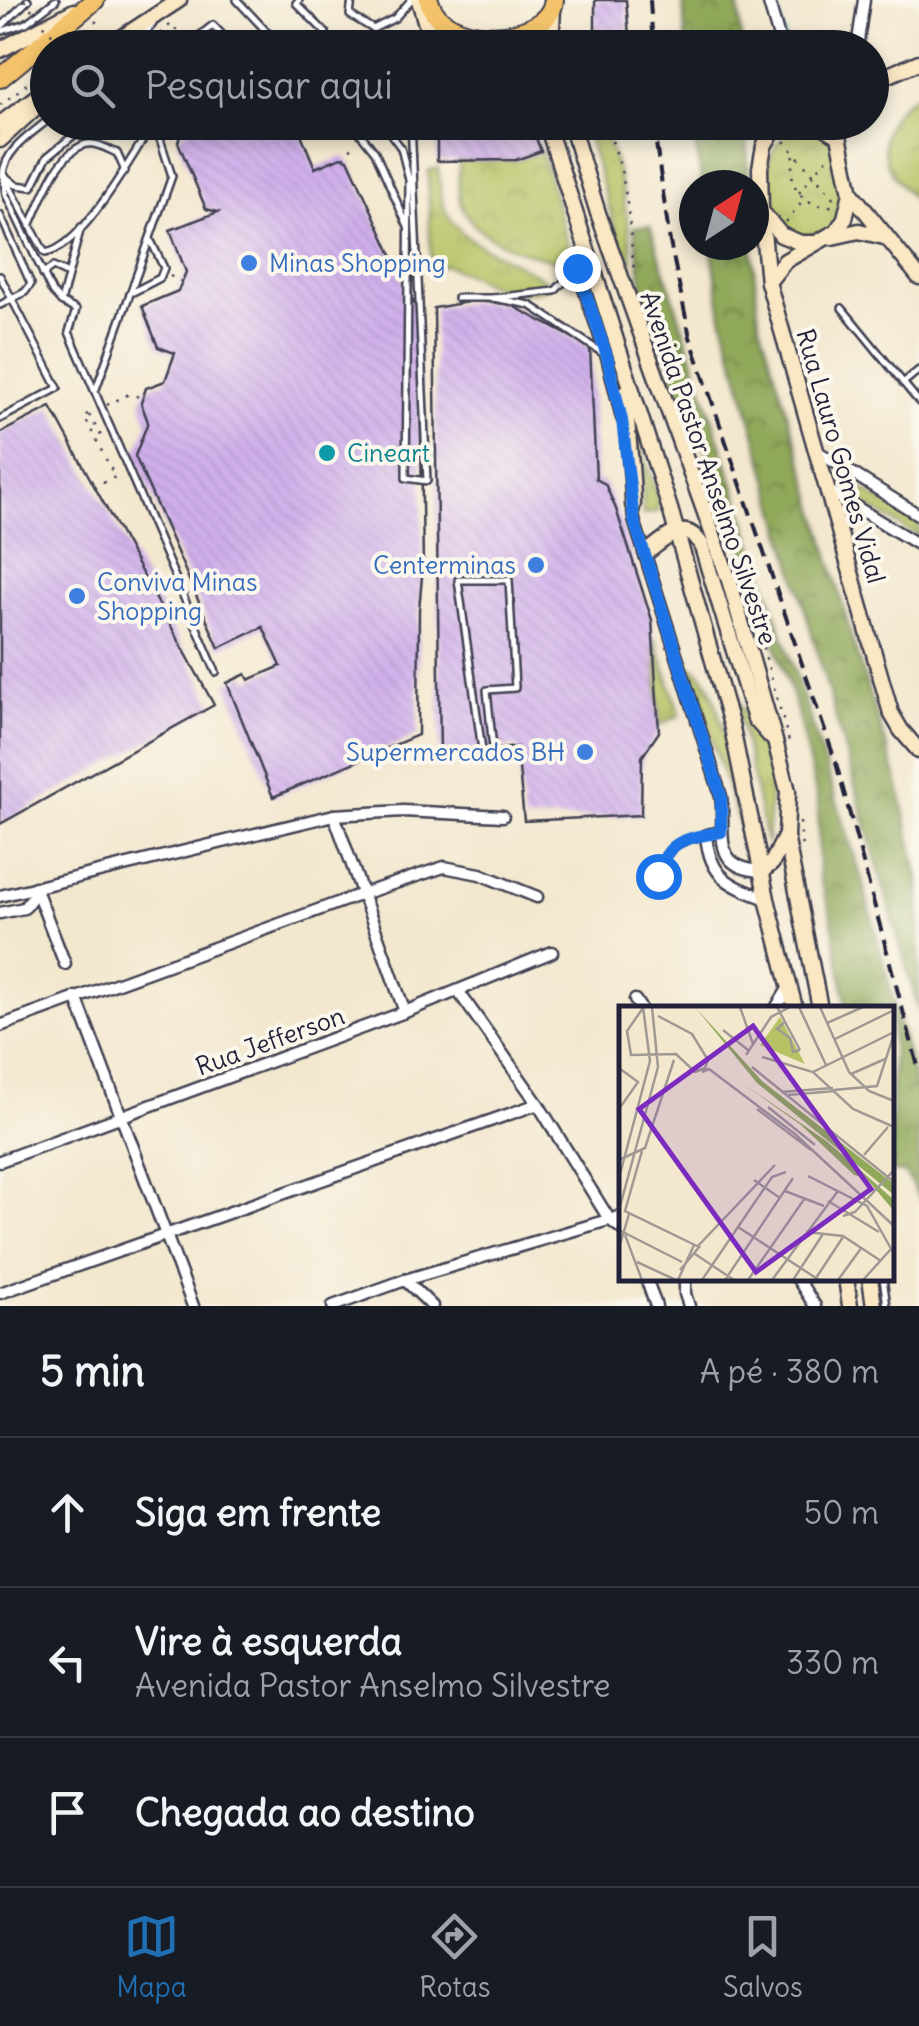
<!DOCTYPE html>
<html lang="pt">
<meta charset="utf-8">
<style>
body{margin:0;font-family:Delius,sans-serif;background:#242831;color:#f1f3f6}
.compass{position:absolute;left:679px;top:170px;width:90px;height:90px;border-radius:50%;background:#171b24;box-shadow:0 5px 15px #0003;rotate:36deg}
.stop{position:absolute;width:30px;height:30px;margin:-22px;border:8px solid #1a73e8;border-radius:50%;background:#fff}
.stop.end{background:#1a73e8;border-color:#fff;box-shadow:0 2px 10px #0008}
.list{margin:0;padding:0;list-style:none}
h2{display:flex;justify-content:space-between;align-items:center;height:130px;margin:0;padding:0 40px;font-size:42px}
h2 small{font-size:32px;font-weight:400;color:#9ea1a6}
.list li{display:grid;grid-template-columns:65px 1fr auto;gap:30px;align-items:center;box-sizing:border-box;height:150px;padding:0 40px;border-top:2px solid #363941}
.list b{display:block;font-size:38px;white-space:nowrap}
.list p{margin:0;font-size:32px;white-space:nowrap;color:#9ea1a6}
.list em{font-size:32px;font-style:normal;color:#9ea1a6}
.icon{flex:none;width:55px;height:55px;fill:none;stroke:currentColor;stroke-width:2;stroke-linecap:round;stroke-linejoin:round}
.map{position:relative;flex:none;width:919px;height:1306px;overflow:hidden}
.search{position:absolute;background:#171b24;box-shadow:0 5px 15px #0003;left:30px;right:30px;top:30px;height:110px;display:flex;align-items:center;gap:25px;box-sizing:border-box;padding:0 35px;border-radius:55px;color:#9ea1a6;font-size:38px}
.sheet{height:580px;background:#171b24}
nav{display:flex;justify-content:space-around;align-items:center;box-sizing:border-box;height:140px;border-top:2px solid #363941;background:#171b24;font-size:28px;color:#9ea1a6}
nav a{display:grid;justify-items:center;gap:5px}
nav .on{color:#1f6fb2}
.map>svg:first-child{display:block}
.grass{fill:url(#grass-tufts);stroke:#6c7250;stroke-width:2.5}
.forest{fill:url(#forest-crowns);stroke:#59654a;stroke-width:2.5}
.park{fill:url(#park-crowns);stroke:#6c7250;stroke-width:2.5}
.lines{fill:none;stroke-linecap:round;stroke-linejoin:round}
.stream{stroke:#49b0c8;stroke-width:4}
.building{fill:url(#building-back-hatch)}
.lane-casing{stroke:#414051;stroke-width:10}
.street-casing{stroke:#414051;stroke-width:15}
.secondary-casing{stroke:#414051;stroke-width:19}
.highway-casing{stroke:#414051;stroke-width:22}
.path{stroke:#414051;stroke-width:2.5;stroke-dasharray:2.5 8;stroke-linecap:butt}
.lane{stroke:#fff;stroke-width:5}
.street{stroke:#fff;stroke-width:10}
.secondary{stroke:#fae7c3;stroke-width:14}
.highway{stroke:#f3c26a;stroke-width:18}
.rail{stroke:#22223b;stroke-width:4;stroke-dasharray:15 8;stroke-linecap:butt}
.path-bridge{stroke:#414051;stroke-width:2.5;stroke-dasharray:2.5 8;stroke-linecap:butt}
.route{stroke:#1a73e8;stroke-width:12}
.shop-dot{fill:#3f7fe0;stroke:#fbf7ec;stroke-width:4}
.culture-dot{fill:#0f9aa8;stroke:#fbf7ec;stroke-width:4}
.labels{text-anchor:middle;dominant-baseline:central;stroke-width:8;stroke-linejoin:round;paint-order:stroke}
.shop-label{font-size:25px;fill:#366cbe;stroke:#fbf7ec;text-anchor:start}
.culture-label{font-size:25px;fill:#0d838f;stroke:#fbf7ec;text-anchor:start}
.street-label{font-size:25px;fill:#22223b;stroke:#fbf7ec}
.inset-road{fill:none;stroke:#9f9893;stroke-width:2.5}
.view{fill:#7b2cbf;fill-opacity:0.15;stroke:#7b2cbf;stroke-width:5}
.inset-edge{fill:none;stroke:#22223b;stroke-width:5}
</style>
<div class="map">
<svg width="919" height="1306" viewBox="0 0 919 1306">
<defs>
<pattern id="grass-tufts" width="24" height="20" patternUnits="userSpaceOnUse" patternTransform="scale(2.5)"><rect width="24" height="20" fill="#b6c264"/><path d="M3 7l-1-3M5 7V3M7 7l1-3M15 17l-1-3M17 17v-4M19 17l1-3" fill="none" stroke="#9ca658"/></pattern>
<pattern id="forest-crowns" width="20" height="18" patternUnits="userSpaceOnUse" patternTransform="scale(2.5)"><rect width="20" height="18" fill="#90a85a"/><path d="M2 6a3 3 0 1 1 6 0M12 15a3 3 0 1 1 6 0" fill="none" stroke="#75884c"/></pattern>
<pattern id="park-crowns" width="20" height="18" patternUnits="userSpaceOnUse" patternTransform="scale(2.5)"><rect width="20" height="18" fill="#b6c264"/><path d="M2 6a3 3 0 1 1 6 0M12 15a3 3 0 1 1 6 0" fill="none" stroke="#9ca658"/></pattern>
<pattern id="building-back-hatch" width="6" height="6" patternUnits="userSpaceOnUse" patternTransform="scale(2.5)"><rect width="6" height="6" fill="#d0b0ec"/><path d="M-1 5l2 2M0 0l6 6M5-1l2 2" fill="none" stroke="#b297cb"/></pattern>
</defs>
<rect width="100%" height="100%" fill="#fbf7ec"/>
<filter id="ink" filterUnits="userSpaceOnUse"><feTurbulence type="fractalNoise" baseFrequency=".01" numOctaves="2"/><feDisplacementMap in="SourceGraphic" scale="20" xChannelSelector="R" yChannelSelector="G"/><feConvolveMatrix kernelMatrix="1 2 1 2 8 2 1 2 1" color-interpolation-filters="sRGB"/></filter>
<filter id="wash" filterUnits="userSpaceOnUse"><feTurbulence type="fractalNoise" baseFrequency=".0048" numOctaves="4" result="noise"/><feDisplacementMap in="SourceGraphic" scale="40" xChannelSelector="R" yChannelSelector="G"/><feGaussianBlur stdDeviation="2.25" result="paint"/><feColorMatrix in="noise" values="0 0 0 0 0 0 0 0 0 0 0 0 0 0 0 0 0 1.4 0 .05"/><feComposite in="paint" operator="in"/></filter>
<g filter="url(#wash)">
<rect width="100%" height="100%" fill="#f3e7ce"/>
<g class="grass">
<path d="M584,123h15c17,22 39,133 32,159z"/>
<path d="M438,168c2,10 2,22 4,32 12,49 77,57 110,85 -40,20 -72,-8 -108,-20l-13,6 -3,-100z"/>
<polygon points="632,420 657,494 659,511 643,515 643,468 638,467 631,437"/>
<polygon points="833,471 919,524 919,537 836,487"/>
<polygon points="685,539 689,541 741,706 772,774 767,845 742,728"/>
<polygon points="655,639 680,715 660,725"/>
<path d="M688,665c10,4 17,12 22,22 10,24 36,130 34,152z"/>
</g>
<g class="forest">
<polygon points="683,0 738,0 742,47 686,47"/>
<polygon points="692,123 746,123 749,185 702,185"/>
<polygon points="650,226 861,876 919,1099 919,1198 905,1173 892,1172 892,1008 847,1008 830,910 819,877 818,802 796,707 717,471 689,415 645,306 634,227"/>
<polygon points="711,245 752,245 759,321 808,479 852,639 898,782 919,879 919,1012 722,316"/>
</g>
<g class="park">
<path d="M919,94v112c-10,-13 -29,-31 -33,-46 -8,-28 7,-55 33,-66z"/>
<path d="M804,126h10l18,10c6,26 23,67 2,90 -4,5 -15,9 -21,12 -7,-1 -17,-2 -23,-5 -39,-19 -29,-101 14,-107z"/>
<path d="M541,151l31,108 -8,4c-35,-9 -94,-22 -104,-63 -3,-12 0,-26 -1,-39l57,-1z"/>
</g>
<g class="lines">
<polyline class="stream" points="775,0 787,48"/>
</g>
<g id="blocks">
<g class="building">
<polygon points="595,0 626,0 630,48 595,48"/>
<polygon points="205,122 296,122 315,168 341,157 348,159 419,314 423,565 419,610 418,735 273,797 227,683 246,674 249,680 281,666 263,627 219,648 135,456 148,422 141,403 146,388 165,381 175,353 158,347 142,306 178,291 186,272 170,230 218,212 206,209 178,142 181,133"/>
<polygon points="437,122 530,122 541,151 516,160 437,161"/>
<polygon points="474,301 509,304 590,347 596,479 605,484 616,509 652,620 659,732 642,757 641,815 524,821 517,747 440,755 434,308"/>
<polygon points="51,407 214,705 0,824 0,433"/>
</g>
</g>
</g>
<g filter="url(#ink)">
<use href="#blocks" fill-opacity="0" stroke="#414051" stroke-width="2.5"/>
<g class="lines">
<defs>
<g id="lane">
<polyline points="237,0 282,48"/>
<polyline points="299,0 296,3 326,33 318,48"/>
<polyline points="352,0 350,15 373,29 395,18 411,0"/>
<polyline points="0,28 28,0"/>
<polyline points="0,32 26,23 56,0"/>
<polyline points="131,48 153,24"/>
<polyline points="184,48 213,25 235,48"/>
<path d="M48,120c-18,15 -43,30 -45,54l42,79c38,-5 88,-99 109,-131"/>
<polyline points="351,122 375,152 408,227"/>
<polyline points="382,122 401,148 409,180 406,478 427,481 411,122"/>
<polyline points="3,174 6,195 52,292 61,302 76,310 69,332 216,672"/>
<polyline points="5,176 16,185 32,187 47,157 90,122"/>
<polyline points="0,215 31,284 25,292 0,305"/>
<path d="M30,226c12,-25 27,-75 57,-82 10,-2 22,6 30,9l8,18"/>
<polyline points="43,274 53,267 68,274"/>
<polyline points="0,276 58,388 0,419"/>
<polyline points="133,292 160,278 164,268 150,239"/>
<polyline points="457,298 493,298 555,291 575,270"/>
<polyline points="493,298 530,305 604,354"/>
<polyline points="61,302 81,227"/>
<polyline points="842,308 919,402"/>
<polyline points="903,383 919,370"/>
<polyline points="96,389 172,176 160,139 171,122"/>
<polyline points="482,750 458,580 509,580 515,688 487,690 493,749"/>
<path d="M658,875c6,-27 21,-35 48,-40"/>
<polyline points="883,1278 887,1306"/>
</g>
<g id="street">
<polyline points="768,0 782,48"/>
<polyline points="857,48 864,0"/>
<polyline points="584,247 577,268 607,357 622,418"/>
<polyline points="815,450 919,515"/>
<polyline points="828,490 919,545"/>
<path d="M632,499l2,21 87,276c5,37 -11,72 41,75"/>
<polyline points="334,815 405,1012"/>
<path d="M721,832l-15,3c4,43 23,50 61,64"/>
<polyline points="35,887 65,964"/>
<polyline points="0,896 334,815 403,811 503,816"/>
<polyline points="0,913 24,908 36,892"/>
<polyline points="458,991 538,1104 609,1219 622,1229"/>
<polyline points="76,997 193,1306"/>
<polyline points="635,1000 640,1008"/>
<polyline points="776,1008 790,986"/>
<polyline points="0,1026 362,894 444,867 480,874 537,897"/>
<polyline points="0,1161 405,1012 552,952"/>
<polyline points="646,1278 656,1306"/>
<polyline points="685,1278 685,1294 689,1306"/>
<polyline points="797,1278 815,1306"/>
<polyline points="405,1280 432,1306"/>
<polyline points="0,1293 538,1104"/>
<polyline points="333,1306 405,1280 622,1216"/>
</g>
<g id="secondary">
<polyline points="419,0 428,31 444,42 505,48"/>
<polyline points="106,48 179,0"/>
<polyline points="551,48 553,8"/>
<polyline points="0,50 74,11"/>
<polyline points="872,82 919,62"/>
<polyline points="546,122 671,512 732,728 767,899 795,1008"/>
<polyline points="570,122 598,213 729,580 775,741 788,791 786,836 820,1008"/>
<polyline points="794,122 774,129 764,146 760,168 761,211 781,235 801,243 814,243"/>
<polyline points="0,124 36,97"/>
<polyline points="0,140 48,96"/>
<polyline points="851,193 919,277"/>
<polyline points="761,211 768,282 891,713 901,730 919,751"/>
<polyline points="832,237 859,231 884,237"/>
<polyline points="768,282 785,261 837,231 845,218 851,193 839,136 816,122"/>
<path d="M626,393c0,38 7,74 7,112"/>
<path d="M646,553c19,-14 38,-35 55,-9l54,175 16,18"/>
<polyline points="762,871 772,863 785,837"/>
<polyline points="846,1278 850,1306"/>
<polyline points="870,1278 874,1306"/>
</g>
<g id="highway">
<path d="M429,0c10,49 120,46 125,0"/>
<polyline points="0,78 95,0"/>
</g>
</defs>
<use href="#lane" class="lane-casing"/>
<use href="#street" class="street-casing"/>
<use href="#secondary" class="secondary-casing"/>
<use href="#highway" class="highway-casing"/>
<g class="path">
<polyline points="579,40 591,48"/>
<path d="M79,48c11,-10 20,-15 16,-31"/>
<polyline points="145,48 171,24 176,29 153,48"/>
<polyline points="36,83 48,73"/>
<polyline points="0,105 48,67"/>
<polyline points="119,122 134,134"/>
<path d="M603,122c24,43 26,100 31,149"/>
<polyline points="784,141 835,199"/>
<path d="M794,155c-8,32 8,53 41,51"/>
<polyline points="344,158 356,142"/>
<polyline points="799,193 828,157"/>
<polyline points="786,222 803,201"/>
<polyline points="170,276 182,282"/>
<polyline points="107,405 129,394 143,398"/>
<polyline points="88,414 84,416 115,477 95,487"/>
<polyline points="89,415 104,441"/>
<polyline points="760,637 790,745"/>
<polyline points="800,822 802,849"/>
</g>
<use href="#lane" class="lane"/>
<use href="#street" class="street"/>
<use href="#secondary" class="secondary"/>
<use href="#highway" class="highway"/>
<g class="rail">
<polyline points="650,0 653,48"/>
<polyline points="653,122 670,242 690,337 836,763 919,1070"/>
</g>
<polyline class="path-bridge" points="24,0 63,48"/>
</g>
</g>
<g class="lines" filter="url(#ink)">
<path class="route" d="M577,268l30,88 15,64 12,100 87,276v36c-33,6 -55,7 -63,44"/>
</g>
<g class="shop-dot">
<circle cx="249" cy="263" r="10"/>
<circle cx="536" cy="565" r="10"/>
<circle cx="77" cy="596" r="10"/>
<circle cx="585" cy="752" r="10"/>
</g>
<circle class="culture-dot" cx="327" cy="453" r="10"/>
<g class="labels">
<g class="shop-label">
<text x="269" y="263">Minas Shopping</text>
<text x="516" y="565" text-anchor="end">Centerminas</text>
<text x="97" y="582">Conviva Minas<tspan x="97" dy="29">Shopping</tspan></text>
<text x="565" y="752" text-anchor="end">Supermercados BH</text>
</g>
<g class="culture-label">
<text x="347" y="453">Cineart</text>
</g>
<g class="street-label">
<text transform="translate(841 456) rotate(74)">Rua Lauro Gomes Vidal</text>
<text transform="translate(709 468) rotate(71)">Avenida Pastor Anselmo Silvestre</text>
<text transform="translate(270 1041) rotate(-20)">Rua Jefferson</text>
</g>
</g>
<g transform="translate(619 1006)">
<rect width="275" height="275" fill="#f3e7ce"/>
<path d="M76,1l67,74 132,103v11l-137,-112zM119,74l87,60 32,27 37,33v11l-28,-33 -12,-3 -53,-50z" fill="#90a85a"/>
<path d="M161,11l25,47 -45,-19z" fill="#b6c264"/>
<path class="inset-road" d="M121,1l13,37M158,1l23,43M180,1l27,58M201,1l29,65 20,19 25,10M24,2l-16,23 4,24 45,-1 19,18 10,-4 3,-8 -16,-26 -34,-18M166,16l-8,7 13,9 3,14 7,-2M208,17l36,-16M104,24l25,20M216,33l59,-29M127,49l25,-38 19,-10M143,51l51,15 40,37 41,18M133,61l142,115M0,62l19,14 -19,27M83,66l7,-3 86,65 99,92M194,66l81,-40M232,68l34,-15M215,84l43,-4 17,-52M162,86l52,-4M169,89l47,-4M149,101l47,38M138,103l54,41M23,145l-17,60 74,36M245,149l24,-28M0,154l26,-12 29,-88M189,170l59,30 27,48M0,172l31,-117 -7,-54M135,174l26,18M166,185l39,15M209,195l51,31M0,204l39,-143 -6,-60M224,210l12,-4 39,-42M119,221l81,53M0,224l63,32M187,226l37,4 38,25M6,229l17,45M79,240l77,-81M0,242l10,-34M76,248l39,26M18,256l39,18M61,264l20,-24M197,272l27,-41M59,274l16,-35M83,274l70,-103 14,-5M106,274l68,-102M129,274l57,-82M153,274l66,-89M174,274l30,-46M219,274l24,-33M244,274l28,-31"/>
<path class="view" d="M134,20l118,163 -115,83 -117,-163z"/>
<rect width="275" height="275" class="inset-edge"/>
</g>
</svg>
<svg class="compass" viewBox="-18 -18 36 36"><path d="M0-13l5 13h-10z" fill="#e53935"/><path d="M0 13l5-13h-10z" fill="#9ea1a6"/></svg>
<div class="stop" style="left:658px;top:876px"></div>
<div class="stop end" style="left:577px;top:268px"></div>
<div class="search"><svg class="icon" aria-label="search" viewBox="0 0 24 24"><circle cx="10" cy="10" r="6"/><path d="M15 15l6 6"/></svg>Pesquisar aqui</div>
</div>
<section class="sheet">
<h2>5 min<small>A pé · 380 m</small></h2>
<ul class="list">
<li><svg class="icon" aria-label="ahead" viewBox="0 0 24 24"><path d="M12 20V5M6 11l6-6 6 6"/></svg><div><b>Siga em frente</b></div><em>50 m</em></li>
<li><svg class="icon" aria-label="left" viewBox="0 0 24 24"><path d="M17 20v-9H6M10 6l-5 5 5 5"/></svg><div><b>Vire à esquerda</b><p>Avenida Pastor Anselmo Silvestre</p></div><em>330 m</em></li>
<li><svg class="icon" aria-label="arrive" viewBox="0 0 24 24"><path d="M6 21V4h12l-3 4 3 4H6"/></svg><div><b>Chegada ao destino</b></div></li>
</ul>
</section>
<nav>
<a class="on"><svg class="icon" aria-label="map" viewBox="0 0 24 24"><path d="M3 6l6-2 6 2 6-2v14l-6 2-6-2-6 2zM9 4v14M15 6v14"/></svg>Mapa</a>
<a><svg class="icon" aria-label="directions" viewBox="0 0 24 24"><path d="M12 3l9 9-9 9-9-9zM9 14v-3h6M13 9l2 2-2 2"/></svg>Rotas</a>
<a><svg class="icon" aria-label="saved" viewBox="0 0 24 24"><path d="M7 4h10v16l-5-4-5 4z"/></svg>Salvos</a>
</nav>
